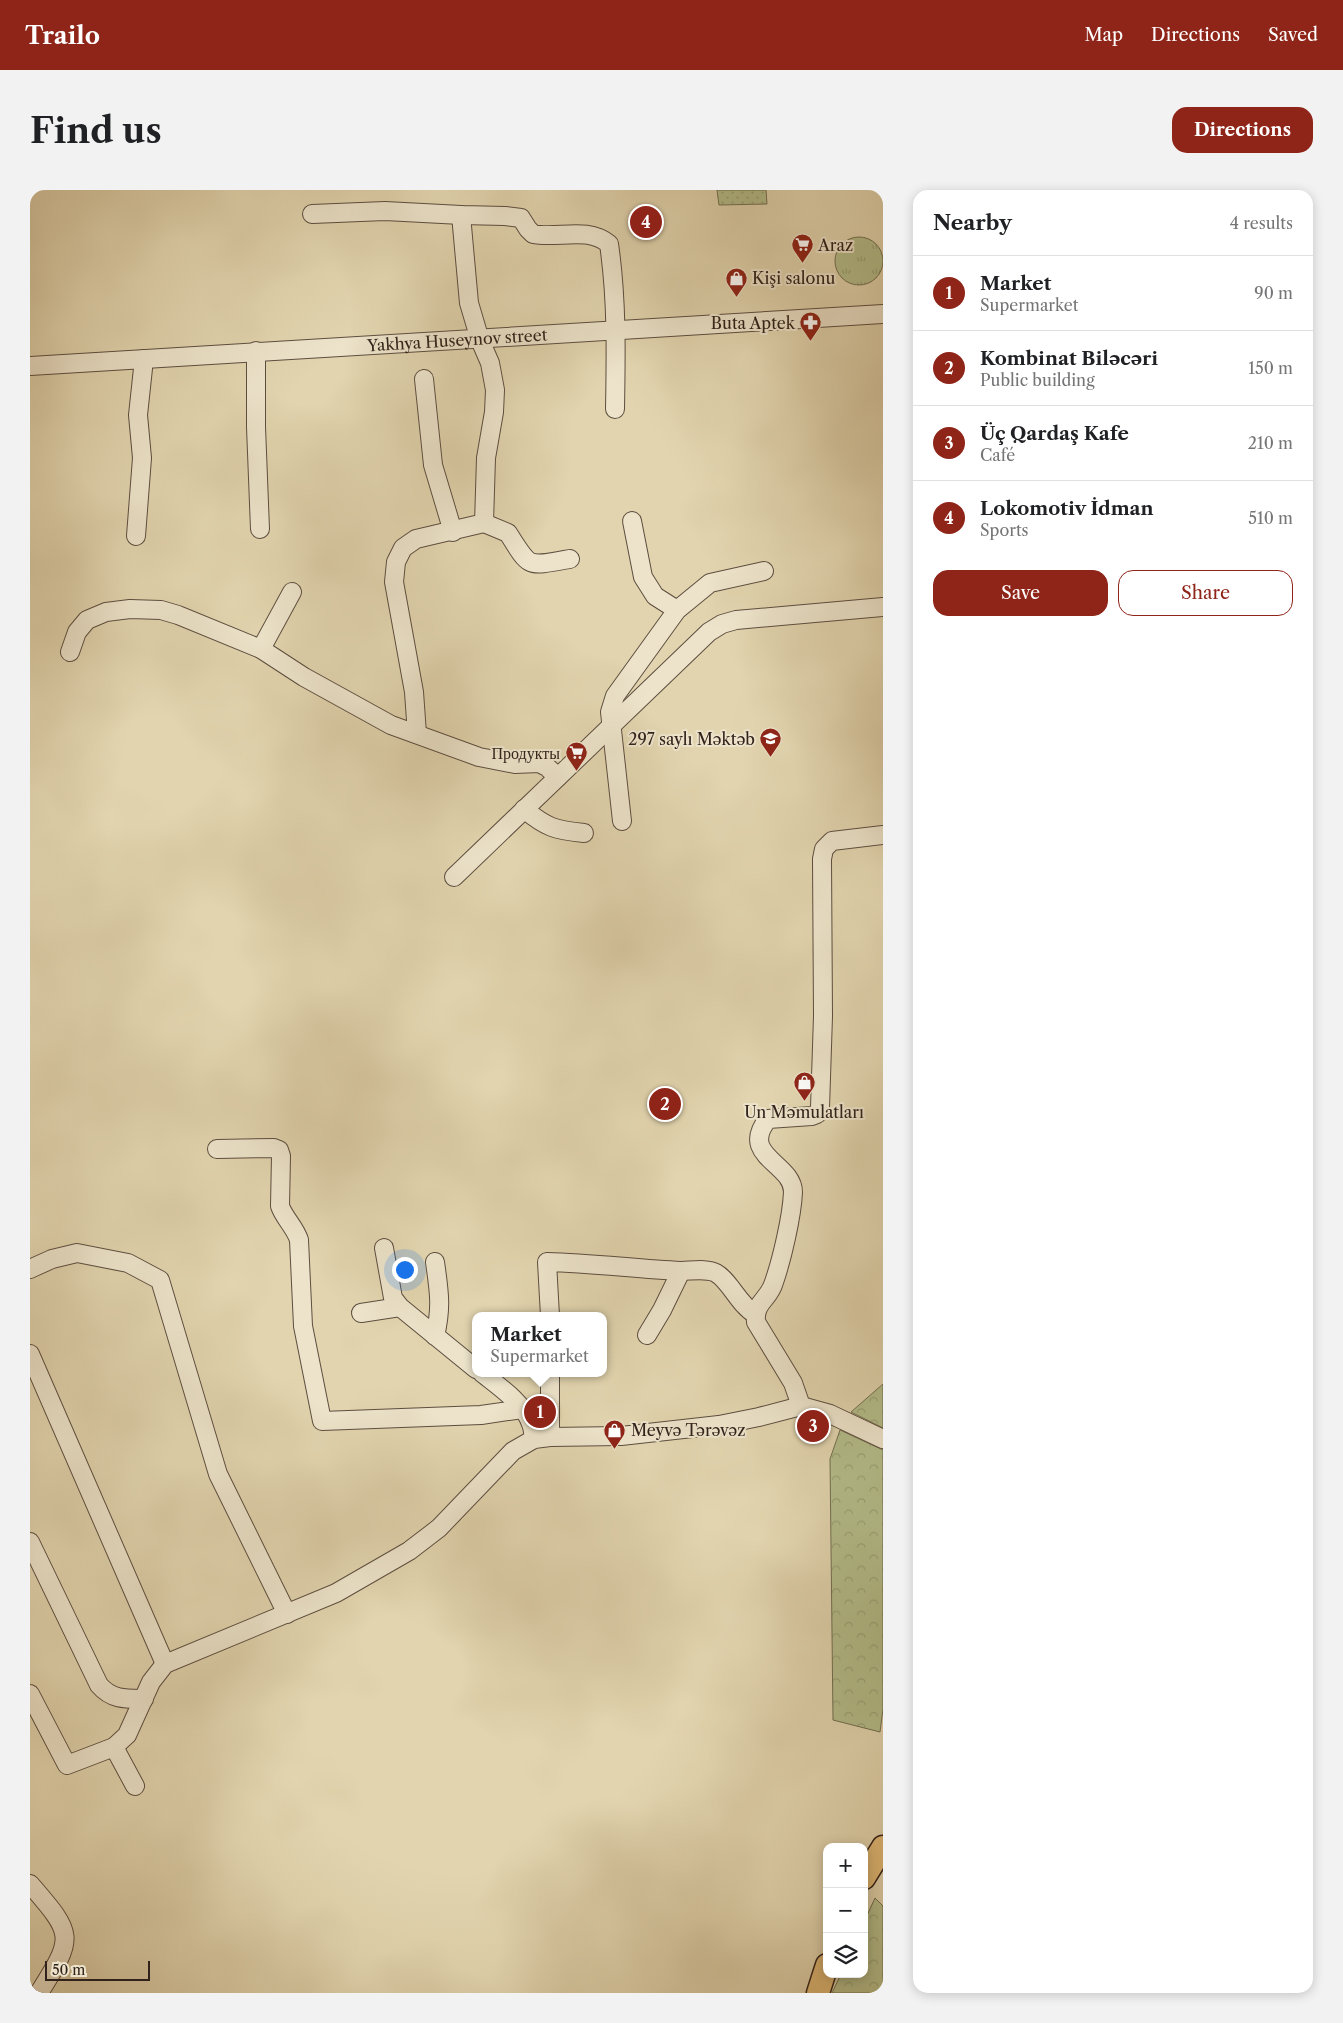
<!DOCTYPE html>
<meta charset="utf-8">
<style>
body{margin:0;font-family:"Libre Caslon Text",serif;background:#f2f2f2;color:#202124}
.controls{position:absolute;right:15px;bottom:15px;display:grid;overflow:hidden;border-radius:10px;box-shadow:0 2px 12px #0003}
.controls button{width:45px;height:45px;display:grid;place-items:center;padding:0;border:0;border-bottom:1px solid #e0e0e0;background:#fff;color:#202124;font:25px sans-serif}
.scale{position:absolute;left:15px;bottom:12px;width:105px;box-sizing:border-box;padding-left:5px;border:2px solid #31221b;border-top:0;font-size:14px;line-height:18px;white-space:nowrap;color:#31221b;-webkit-text-stroke:4px #ece3ca;paint-order:stroke}
.you{position:absolute;left:374px;top:1079px;width:18px;height:18px;margin:-12px;border:4px solid #fff;border-radius:50%;background:#1a73e8;box-shadow:0 0 0 8px #1a73e833}
.badge{display:grid;place-items:center;width:32px;height:32px;border-radius:50%;background:#8f2418;color:#fff;font-size:16px;font-weight:700}
.pin{position:absolute;translate:-50% -50%;border:2px solid #fff;box-shadow:0 1px 5px #0006}
.popup{position:absolute;left:442px;top:1122px;width:135px;height:65px;box-sizing:border-box;display:grid;place-content:center;border-radius:10px;background:#fff;filter:drop-shadow(0 1px 4px #0005);font-size:16px;white-space:nowrap;color:#757577}
.popup b{font-size:19px;color:#202124}
.popup::after{content:'';position:absolute;left:50%;top:100%;margin-left:-10px;border:10px solid transparent;border-top-color:#fff}
.list{margin:0;padding:0;list-style:none}
h2{display:flex;justify-content:space-between;align-items:center;height:65px;margin:0;padding:0 20px;font-size:21px}
h2 small{font-size:16px;font-weight:400;color:#757577}
.list li{display:grid;grid-template-columns:32px 1fr auto;gap:15px;align-items:center;box-sizing:border-box;height:75px;padding:0 20px;border-top:1px solid #e0e0e0}
.list b{display:block;font-size:19px;white-space:nowrap}
.list p{margin:0;font-size:16px;white-space:nowrap;color:#757577}
.list em{font-size:16px;font-style:normal;color:#757577}
.actions{display:flex;gap:10px;padding:15px 20px}
.actions a{flex:1;padding:11px 0;border:1px solid #8f2418;border-radius:15px;text-align:center;font-size:18px;color:#8f2418}
.actions .main{background:#8f2418;color:#fff}
.icon{flex:none;width:28px;height:28px;fill:none;stroke:currentColor;stroke-width:2;stroke-linecap:round;stroke-linejoin:round}
.map{position:relative;flex:none;width:853px;height:1803px;overflow:hidden;border-radius:15px}
header{display:flex;align-items:center;gap:30px;box-sizing:border-box;height:70px;padding:0 25px;background:#8f2418;color:#fff}
header strong{font-size:24px}
nav{display:flex;gap:28px;margin-inline-start:auto;font-size:18px}
.intro{display:flex;align-items:center;justify-content:space-between;box-sizing:border-box;height:120px;padding:0 30px}
h1{margin:0;font-size:35px}
.button{padding:12px 22px;border-radius:15px;background:#8f2418;color:#fff;font-size:18px;font-weight:700}
main{display:flex;gap:30px;padding:0 30px}
aside{flex:1;background:#fff;border-radius:15px;box-shadow:0 2px 12px #0003}
.map>svg:first-child{display:block}
.grass{fill:url(#grass-tufts);stroke:#726f52}
.forest{fill:url(#forest-crowns);stroke:#726f52}
.park{fill:url(#park-dots);stroke:#726f52}
.lines{fill:none;stroke-linecap:round;stroke-linejoin:round}
.minor-casing{stroke:#5d4e40;stroke-width:20}
.major-casing{stroke:#31221b;stroke-width:25}
.minor{stroke:#ece3ca;stroke-width:18}
.major{stroke:#e0ba77;stroke-width:22}
.labels{text-anchor:middle;dominant-baseline:central;stroke-width:4;stroke-linejoin:round;paint-order:stroke}
.poi-label{font-size:16px;fill:#31221b;stroke:#ece3ca;text-anchor:start}
.street-label{font-size:16px;fill:#31221b;stroke:#ece3ca}
</style>
<header>
<strong>Trailo</strong>
<nav><a>Map</a><a>Directions</a><a>Saved</a></nav>
</header>
<div class="intro"><h1>Find us</h1><a class="button">Directions</a></div>
<main>
<div class="map">
<svg width="853" height="1803" viewBox="0 0 853 1803">
<defs>
<pattern id="grass-tufts" width="24" height="20" patternUnits="userSpaceOnUse" patternTransform="scale(1.25)"><rect width="24" height="20" fill="#b3bc8a"/><path d="M3 7l-1-3M5 7V3M7 7l1-3M15 17l-1-3M17 17v-4M19 17l1-3" fill="none" stroke="#9aa176"/></pattern>
<pattern id="forest-crowns" width="20" height="18" patternUnits="userSpaceOnUse" patternTransform="scale(1.25)"><rect width="20" height="18" fill="#b3bc8a"/><path d="M2 6a3 3 0 1 1 6 0M12 15a3 3 0 1 1 6 0" fill="none" stroke="#9aa176"/></pattern>
<pattern id="park-dots" width="8" height="8" patternUnits="userSpaceOnUse" patternTransform="scale(1.25)"><rect width="8" height="8" fill="#b3bc8a"/><path d="M2 2h.1M6 6h.1" fill="none" stroke="#9aa176" stroke-width="1.8" stroke-linecap="round"/></pattern>
</defs>
<rect width="100%" height="100%" fill="#e1d4ae"/>
<filter id="stains"><feTurbulence type="fractalNoise" baseFrequency=".004" numOctaves="4"/><feColorMatrix values="0 0 0 0 .2 0 0 0 0 .09 0 0 0 0 .02 0 0 0 .5 -.17"/></filter>
<radialGradient id="worn" r=".72"><stop offset=".6" stop-color="#630" stop-opacity="0"/><stop offset="1" stop-color="#630" stop-opacity=".3"/></radialGradient>
<circle class="grass" cx="829" cy="71" r="24"/>
<g class="forest">
<polygon points="853,1194 853,1238 821,1222"/>
<polygon points="810,1240 853,1260 853,1519 850,1542 803,1530 800,1269"/>
<polygon points="845,1708 853,1716 853,1803 802,1803 811,1784 834,1784 834,1732"/>
</g>
<polygon class="park" points="687,0 736,0 737,14 689,15"/>
<g class="lines">
<defs>
<g id="minor">
<path d="M282,24l73,-3 76,4 44,1 16,2 7,11 5,5c25,5 54,-8 76,10 8,55 7,110 6,165"/>
<polyline points="226,161 226,237 230,339"/>
<path id="s1" d="M0,176l853,-52"/>
<polyline points="394,189 403,275 423,342"/>
<polyline points="602,331 613,387 625,406 647,420"/>
<path d="M454,333l24,10c23,37 19,33 62,26"/>
<polyline points="106,346 112,268 108,225 114,169"/>
<polyline points="231,459 262,402"/>
<polyline points="40,462 47,442 57,430 76,422 100,419 131,420 148,425 231,459 274,487 361,535 449,567 485,574 509,573 517,577 528,587"/>
<polyline points="387,544 384,502 364,392 366,372 373,358 386,349 454,333 456,268 464,222 465,200 460,173 450,150 439,113 431,25"/>
<path d="M494,619c23,19 31,21 60,24"/>
<polyline points="592,631 580,522 585,506 647,420 680,393 734,381"/>
<polyline points="424,687 679,442 692,434 706,430 853,417"/>
<path d="M187,959l57,-1 5,2 2,6 -1,50c4,12 15,21 19,34l4,86 19,95 159,-6 41,-6"/>
<polyline points="354,1058 363,1108 370,1117 446,1179"/>
<polyline points="0,1079 22,1069 47,1063 98,1073 130,1090 188,1284 257,1424"/>
<polyline points="331,1123 370,1117"/>
<path d="M520,1126l-3,-54c45,1 90,7 134,9 10,0 26,-3 35,2 14,8 23,32 39,41"/>
<polyline points="617,1145 632,1120 651,1081"/>
<path d="M405,1146c7,-29 4,-45 0,-74"/>
<polyline points="0,1164 135,1474"/>
<path d="M452,1183c15,12 43,31 49,51 2,4 2,10 3,15"/>
<polyline points="520,1183 520,1247"/>
<path d="M771,1216l-8,-23 -37,-61c-2,-20 13,-22 18,-40 8,-23 18,-66 19,-90 0,-29 -55,-36 -25,-73l44,-3 5,-2 3,-6 3,-92 -1,-157 2,-10 8,-8 51,-6"/>
<path d="M0,1352l69,143c13,15 27,14 45,14"/>
<polyline points="0,1504 37,1575 84,1557 97,1545 121,1492 135,1474 306,1403 379,1361 409,1338 483,1261 504,1249 520,1247 591,1246 689,1235 729,1227 771,1216 800,1224 853,1249"/>
<polyline points="84,1557 105,1596"/>
<path d="M0,1694c44,51 45,52 9,109"/>
</g>
<g id="major">
<polyline points="834,1688 853,1657"/>
<polyline points="788,1803 797,1775"/>
</g>
</defs>
<use href="#minor" class="minor-casing"/>
<use href="#major" class="major-casing"/>
<use href="#minor" class="minor"/>
<use href="#major" class="major"/>
</g>
<defs>
<symbol id="supermarket-pin" viewBox="-11 -11 22 30"><path d="M0 17L-7.5 6A9.5 9.5 0 1 1 7.5 6Z" fill="#8f2418" stroke="#ece3ca"/><path d="M-6-5.5h2.5l.6 2H6L4.5 2H-2.5L-4.4-4H-6ZM-1.5 3.2a1.3 1.3 0 1 0 .1 0ZM3 3.2a1.3 1.3 0 1 0 .1 0Z" fill="#fff"/></symbol>
<symbol id="shop-pin" viewBox="-11 -11 22 30"><path d="M0 17L-7.5 6A9.5 9.5 0 1 1 7.5 6Z" fill="#8f2418" stroke="#ece3ca"/><path d="M-5-2.5h2.3a2.7 3.5 0 0 1 5.4 0H5L5.5 6h-11ZM-1.5-2.5h3a1.5 2.3 0 0 0-3 0Z" fill="#fff"/></symbol>
<symbol id="pharmacy-pin" viewBox="-11 -11 22 30"><path d="M0 17L-7.5 6A9.5 9.5 0 1 1 7.5 6Z" fill="#8f2418" stroke="#ece3ca"/><path d="M-2-6h4v4h4v4h-4v4h-4v-4h-4v-4h4Z" fill="#fff"/></symbol>
<symbol id="school-pin" viewBox="-11 -11 22 30"><path d="M0 17L-7.5 6A9.5 9.5 0 1 1 7.5 6Z" fill="#8f2418" stroke="#ece3ca"/><path d="M0-5L7-2L0 1L-7-2ZM-4 1L0 2.5L4 1V4Q0 6-4 4Z" fill="#fff"/></symbol>
</defs>
<g fill-rule="evenodd">
<use href="#supermarket-pin" x="760" y="42" width="25" height="34"/>
<use href="#shop-pin" x="694" y="76" width="25" height="34"/>
<use href="#pharmacy-pin" x="768" y="120" width="25" height="34"/>
<use href="#school-pin" x="728" y="536" width="25" height="34"/>
<use href="#supermarket-pin" x="534" y="550" width="25" height="34"/>
<use href="#shop-pin" x="762" y="880" width="25" height="34"/>
<use href="#shop-pin" x="572" y="1228" width="25" height="34"/>
</g>
<g class="labels">
<g class="poi-label">
<text x="788" y="55">Araz</text>
<text x="722" y="88">Kişi salonu</text>
<text x="765" y="133" text-anchor="end">Buta Aptek</text>
<text x="725" y="549" text-anchor="end">297 saylı Məktəb</text>
<text x="530" y="563" text-anchor="end">Продукты</text>
<text x="774" y="922" text-anchor="middle">Un Məmulatları</text>
<text x="601" y="1240">Meyvə Tərəvəz</text>
</g>
<g class="street-label">
<text stroke="none"><textPath href="#s1" startOffset="428">Yakhya Huseynov street</textPath></text>
</g>
</g>
<rect width="100%" height="100%" filter="url(#stains)"/>
<rect width="100%" height="100%" fill="url(#worn)"/>
</svg>
<div class="controls">
<button>+</button>
<button>−</button>
<button><svg class="icon" aria-label="layers" viewBox="0 0 24 24"><path d="M12 4l9 5-9 5-9-5zM3 14l9 5 9-5"/></svg></button>
</div>
<div class="scale">50 m</div>
<div class="you"></div>
<div class="pin badge" style="left:510px;top:1222px">1</div>
<div class="popup"><b>Market</b>Supermarket</div>
<div class="pin badge" style="left:635px;top:914px">2</div>
<div class="pin badge" style="left:783px;top:1236px">3</div>
<div class="pin badge" style="left:616px;top:32px">4</div>
</div>
<aside>
<h2>Nearby<small>4 results</small></h2>
<ul class="list">
<li><span class="badge">1</span><div><b>Market</b><p>Supermarket</p></div><em>90 m</em></li>
<li><span class="badge">2</span><div><b>Kombinat Biləcəri</b><p>Public building</p></div><em>150 m</em></li>
<li><span class="badge">3</span><div><b>Üç Qardaş Kafe</b><p>Café</p></div><em>210 m</em></li>
<li><span class="badge">4</span><div><b>Lokomotiv İdman</b><p>Sports</p></div><em>510 m</em></li>
</ul>
<div class="actions"><a class="main">Save</a><a>Share</a></div>
</aside>
</main>
